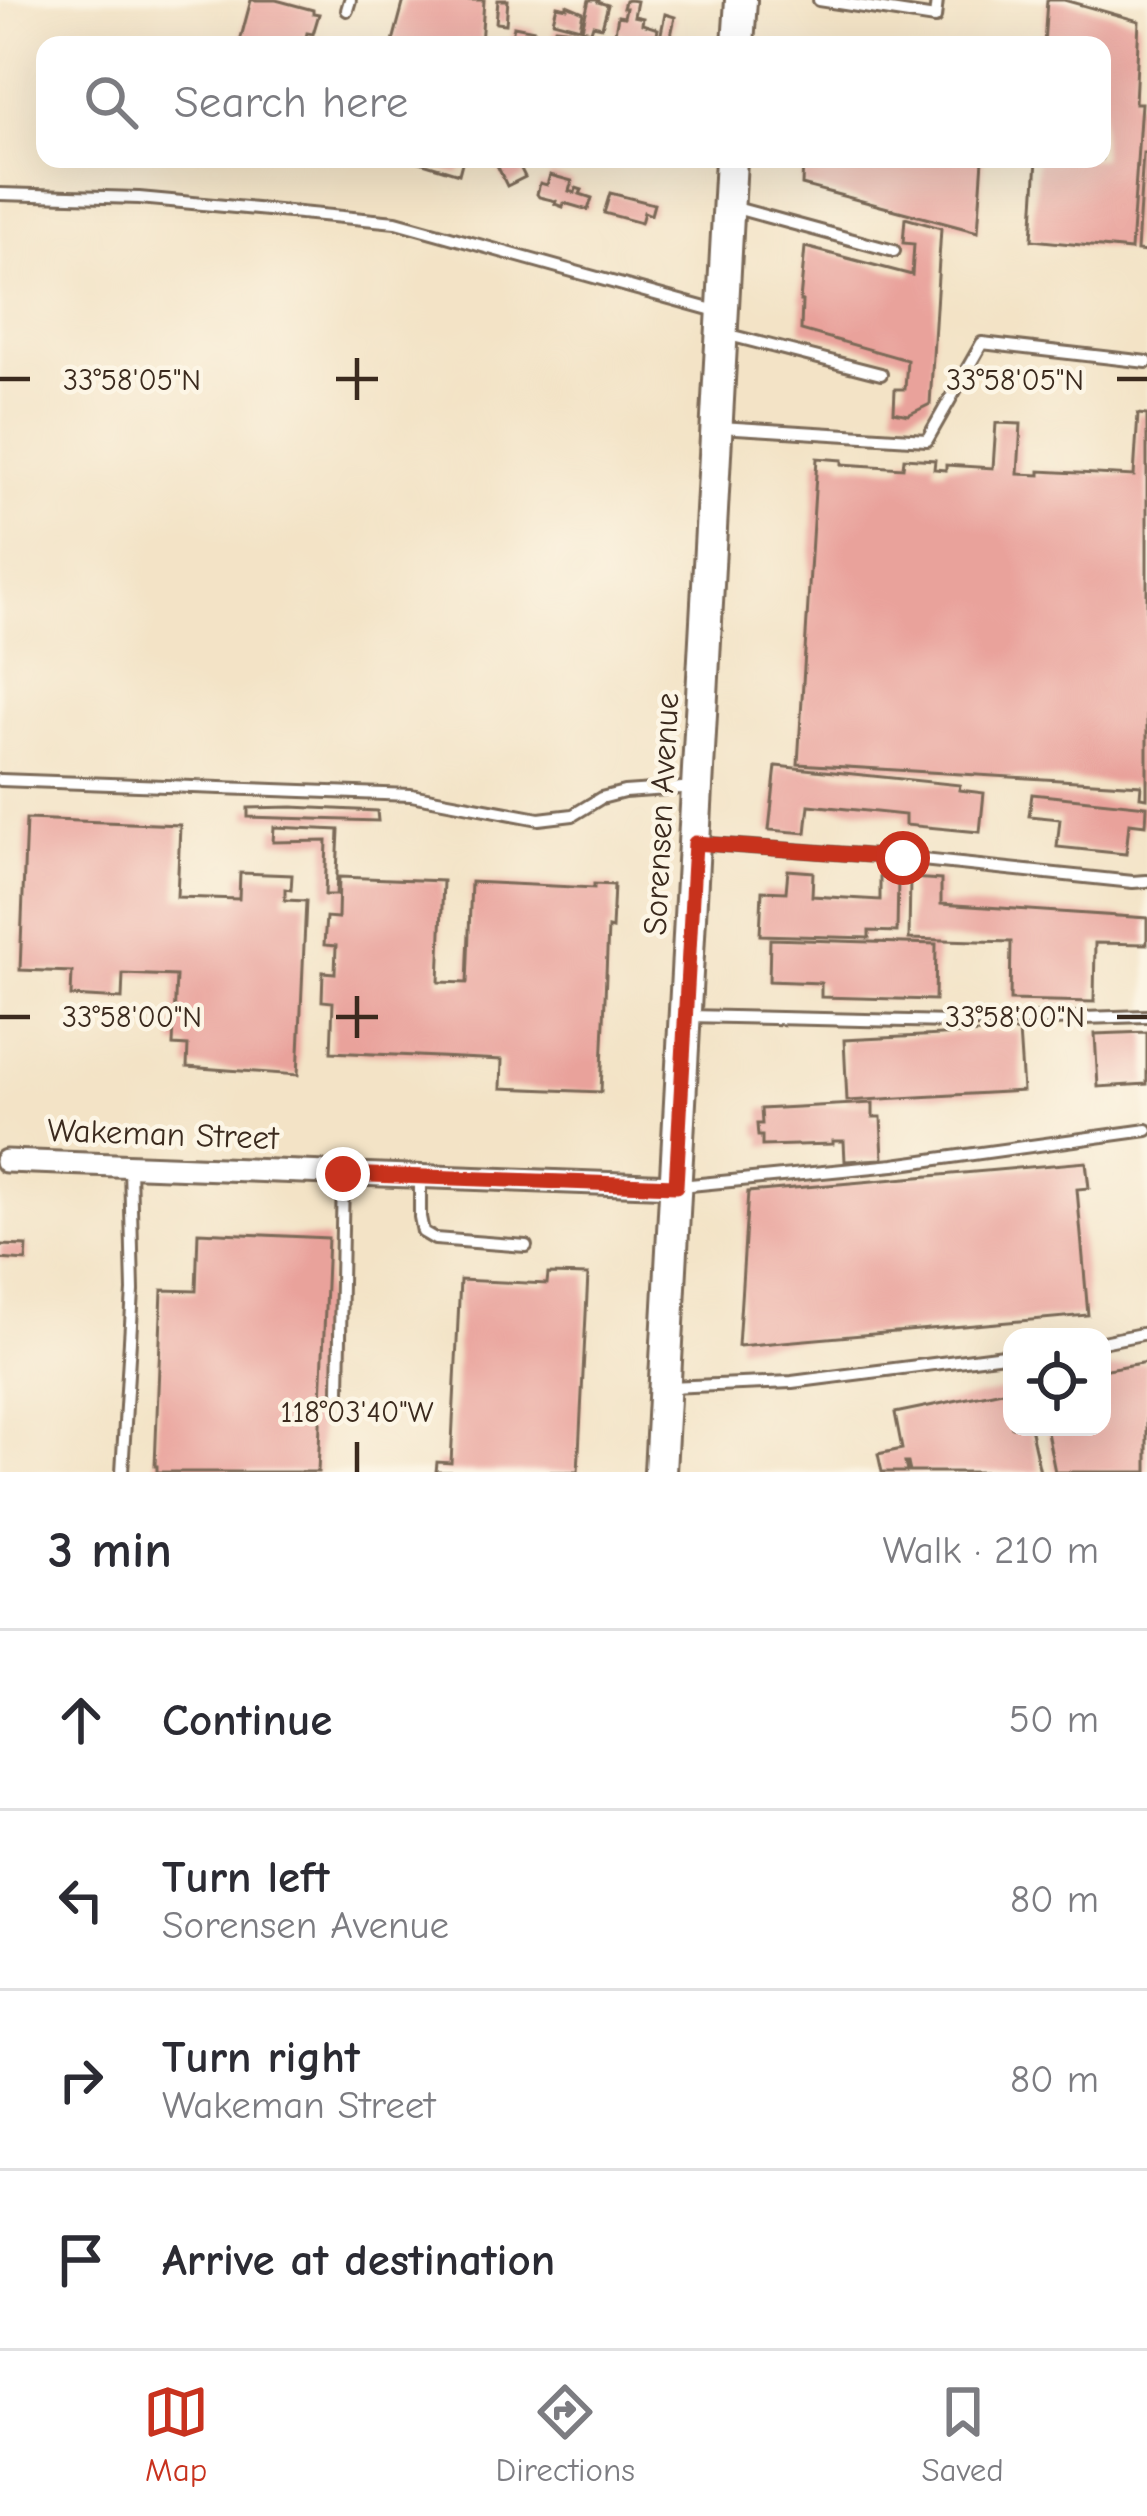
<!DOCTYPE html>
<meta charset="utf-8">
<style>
body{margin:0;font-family:"Comic Neue",sans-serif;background:#f2f2f3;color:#2b2b33}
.controls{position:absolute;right:36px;bottom:36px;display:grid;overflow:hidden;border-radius:24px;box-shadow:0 12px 48px #0002}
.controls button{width:108px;height:108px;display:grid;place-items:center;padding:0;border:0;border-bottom:3px solid #e1e1e2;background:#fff;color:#2b2b33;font:60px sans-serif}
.stop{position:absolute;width:36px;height:36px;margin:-27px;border:9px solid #c8321e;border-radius:50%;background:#fff}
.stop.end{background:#c8321e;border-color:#fff;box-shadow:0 3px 12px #0008}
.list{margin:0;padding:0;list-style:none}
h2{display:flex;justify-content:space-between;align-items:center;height:156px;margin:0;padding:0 48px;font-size:51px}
h2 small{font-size:39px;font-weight:400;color:#7c7c81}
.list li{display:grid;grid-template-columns:78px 1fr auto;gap:36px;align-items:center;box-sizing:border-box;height:180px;padding:0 48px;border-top:3px solid #e1e1e2}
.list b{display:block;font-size:45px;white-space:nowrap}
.list p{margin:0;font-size:39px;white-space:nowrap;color:#7c7c81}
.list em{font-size:39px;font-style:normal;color:#7c7c81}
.icon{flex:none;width:66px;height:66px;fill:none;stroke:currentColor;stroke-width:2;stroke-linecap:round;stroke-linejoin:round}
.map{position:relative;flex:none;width:1147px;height:1472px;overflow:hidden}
.search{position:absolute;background:#fff;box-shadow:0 12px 48px #0002;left:36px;right:36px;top:36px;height:132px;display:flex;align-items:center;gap:30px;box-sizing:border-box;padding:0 42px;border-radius:24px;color:#7c7c81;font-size:45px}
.sheet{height:876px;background:#fff}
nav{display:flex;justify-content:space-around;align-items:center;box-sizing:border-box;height:168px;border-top:3px solid #e1e1e2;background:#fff;font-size:33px;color:#7c7c81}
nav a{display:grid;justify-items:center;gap:6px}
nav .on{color:#c8321e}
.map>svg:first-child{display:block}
.building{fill:#e9a29b}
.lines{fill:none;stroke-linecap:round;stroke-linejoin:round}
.lane-casing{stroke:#7b6b59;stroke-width:16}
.street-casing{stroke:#7b6b59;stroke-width:27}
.secondary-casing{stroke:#7b6b59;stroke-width:36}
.lane{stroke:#fff;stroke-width:10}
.street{stroke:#fff;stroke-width:21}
.secondary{stroke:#fff;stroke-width:30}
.route{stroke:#c8321e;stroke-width:15}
.ticks{fill:none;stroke:#3b2a1e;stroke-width:4.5}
.labels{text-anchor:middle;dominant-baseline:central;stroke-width:9;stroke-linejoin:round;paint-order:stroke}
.street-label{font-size:33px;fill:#3b2a1e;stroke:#fcf5e5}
.ticks-label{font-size:30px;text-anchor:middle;fill:#3b2a1e;stroke:#fcf5e5;stroke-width:9;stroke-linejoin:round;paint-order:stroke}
</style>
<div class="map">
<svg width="1147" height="1472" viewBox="0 0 1147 1472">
<rect width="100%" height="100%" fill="#fcf5e5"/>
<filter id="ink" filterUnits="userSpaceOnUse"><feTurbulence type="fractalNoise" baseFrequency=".00833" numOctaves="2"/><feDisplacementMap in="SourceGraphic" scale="24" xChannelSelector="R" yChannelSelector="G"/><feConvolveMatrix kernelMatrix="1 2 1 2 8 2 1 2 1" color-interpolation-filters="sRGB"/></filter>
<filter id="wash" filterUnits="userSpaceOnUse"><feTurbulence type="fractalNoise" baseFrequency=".004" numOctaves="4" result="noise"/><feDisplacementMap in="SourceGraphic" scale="48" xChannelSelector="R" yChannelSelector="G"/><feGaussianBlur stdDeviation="2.7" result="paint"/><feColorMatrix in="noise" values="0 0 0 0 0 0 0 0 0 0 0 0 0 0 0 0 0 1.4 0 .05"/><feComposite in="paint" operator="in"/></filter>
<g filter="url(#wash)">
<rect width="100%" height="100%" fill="#f3e3c6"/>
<g id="blocks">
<g class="building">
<polygon points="251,0 276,0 313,10 313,13 319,14 313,34 307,33 304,45 239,45"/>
<polygon points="404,0 484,0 481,45 392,45"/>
<polygon points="498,0 508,0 506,24 496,23"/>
<polygon points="589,0 599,0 598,2 608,5 602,27 593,25 591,31 582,29"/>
<polygon points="628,0 637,1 634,16 643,18 642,24 658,29 655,44 621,37 622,33 615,32 618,16 624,17 626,8 623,8 625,1"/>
<polygon points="1047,0 1064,0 1139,21 1135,103 1141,103 1131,250 1032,240 1037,159 1102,159 1102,45 1044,45"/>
<polygon points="567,5 583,12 580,28 553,21 557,6 567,8"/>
<polygon points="665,14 675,17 669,45 659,43"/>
<polygon points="514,26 534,30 530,45 510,45"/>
<polygon points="555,28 575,30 572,45 551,45"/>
<polygon points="1143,153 1147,153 1147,252 1137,251"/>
<polygon points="410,159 463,159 459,174"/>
<polygon points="494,159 516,159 525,177 507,186"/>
<polygon points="803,159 983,159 978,232 802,185"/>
<polygon points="550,175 572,181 569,191 575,193 576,188 582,190 580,194 592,198 588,210 564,203 563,207 555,204 556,201 539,197 537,194 540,183 547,185"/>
<polygon points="610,193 654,204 651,215 644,212 641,223 604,213"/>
<polygon points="905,218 941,228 930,404 908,415 894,412 895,389 905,389 907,360 801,330 802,301 800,301 805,247 912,275 914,244 903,243"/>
<polygon points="1138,414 1147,415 1147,798 1140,797 1141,785 798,764 817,458 842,460 842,464 903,468 904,458 935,460 934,469 946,470 946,465 993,468 996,423 1021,424 1018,474 1040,475 1040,471 1134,476"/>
<polygon points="776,766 960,785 959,790 984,793 980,832 905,825 905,815 809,805 806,833 769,830"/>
<polygon points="1032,794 1147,806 1146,825 1129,823 1126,854 1057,847 1060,819 1029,816"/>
<polygon points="292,807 377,811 378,821 248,817 248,808"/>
<polygon points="26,819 180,825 177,897 239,899 240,873 292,875 291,890 285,889 285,900 306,901 298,1075 187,1067 188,1046 173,1045 176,976 123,974 122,999 71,996 72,972 20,970"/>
<polygon points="274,827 339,830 336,895 325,895 327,841 273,842"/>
<polygon points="788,870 813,872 812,896 880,900 880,877 898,877 897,932 869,931 869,938 760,935 762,891 786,892"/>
<polygon points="339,877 443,881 439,982 467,983 471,882 594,888 594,884 614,885 612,929 608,928 601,1092 501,1088 502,1060 331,1052 333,1002 322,1001 323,972 335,973 336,946 324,945 326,917 338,918"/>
<polygon points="910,878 941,880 941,904 1147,918 1147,944 1095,943 1094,1002 1010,1000 1011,942 909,939"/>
<polygon points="770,939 936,944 935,1000 821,997 821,983 769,981"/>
<polygon points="1019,1031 1023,1091 847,1101 844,1040"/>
<polygon points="1147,1032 1147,1084 1098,1087 1095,1034"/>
<polygon points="873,1103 873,1117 881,1117 883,1159 845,1161 844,1141 833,1141 833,1144 762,1146 762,1136 758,1136 757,1124 762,1124 761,1109"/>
<polygon points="1086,1162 1089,1188 1077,1189 1088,1315 738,1346 748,1192"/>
<polygon points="198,1232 328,1238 318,1472 157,1472 157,1466 155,1466 162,1290 196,1291"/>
<polygon points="0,1245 27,1246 26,1261 0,1259"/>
<polygon points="548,1274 588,1275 578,1472 436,1472 437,1462 451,1463 460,1280 547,1284"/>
<polygon points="1147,1362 1147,1472 1055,1472 1046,1427 1102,1427 1102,1370"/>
<polygon points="1007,1390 1012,1427 1030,1427 1040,1472 910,1472 908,1463 905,1463 907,1472 882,1472 878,1454 902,1449 895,1413"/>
</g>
</g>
</g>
<g filter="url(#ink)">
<use href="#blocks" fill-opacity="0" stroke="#7b6b59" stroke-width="3"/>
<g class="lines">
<defs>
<g id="lane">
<polyline points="819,0 935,18 937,0"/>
<polyline points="347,10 350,0"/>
<polyline points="0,194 139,198 396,222 720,312"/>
<polyline points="732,207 894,251"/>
<polyline points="725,334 881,374"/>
<polyline points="720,427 927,440 982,343 1147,362"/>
<polyline points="0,780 411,795 539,819 573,815 601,798 624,792 696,787"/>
<polyline points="696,843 903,858 1133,882 1147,881"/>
<polyline points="689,1016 951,1022 1147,1016"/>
<polyline points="420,1177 420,1217 423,1232 435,1239 526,1246"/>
<polyline points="680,1186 894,1165 1147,1130"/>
<polyline points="1102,1342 1147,1333"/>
<polyline points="668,1387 792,1382 1012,1354"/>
<polyline points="339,1391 343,1174"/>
<polyline points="122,1472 133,1291 130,1166"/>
</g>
<polyline id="street" points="6,1161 676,1186"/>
<g id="secondary">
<polyline points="738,45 741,0"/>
<polyline points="660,1472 731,159"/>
</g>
</defs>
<use href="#lane" class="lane-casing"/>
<use href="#street" class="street-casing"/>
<use href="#secondary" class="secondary-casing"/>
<use href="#lane" class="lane"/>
<use href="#street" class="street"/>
<use href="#secondary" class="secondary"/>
</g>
</g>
<g class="lines" filter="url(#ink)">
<polyline class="route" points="343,1174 676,1186 695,843 903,858"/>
</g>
<path class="ticks" d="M357,358v42M0,379h30M336,379h42M1117,379h30M357,996v42M0,1017h30M336,1017h42M1117,1017h30M357,1442v30"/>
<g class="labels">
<g class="street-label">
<text transform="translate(661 814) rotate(-87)">Sorensen Avenue</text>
<text transform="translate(163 1134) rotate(2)">Wakeman Street</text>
</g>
</g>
<g class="ticks-label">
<text x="132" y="390">33°58'05"N</text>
<text x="1015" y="390">33°58'05"N</text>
<text x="132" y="1027">33°58'00"N</text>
<text x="1015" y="1027">33°58'00"N</text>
<text x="357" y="1422">118°03'40"W</text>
</g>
</svg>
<div class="controls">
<button><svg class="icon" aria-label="locate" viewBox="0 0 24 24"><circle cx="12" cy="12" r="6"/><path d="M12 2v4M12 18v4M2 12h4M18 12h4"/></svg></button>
</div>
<div class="stop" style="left:903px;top:858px"></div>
<div class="stop end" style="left:343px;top:1174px"></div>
<div class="search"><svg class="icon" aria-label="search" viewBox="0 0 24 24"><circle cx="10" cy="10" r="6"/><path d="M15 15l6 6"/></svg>Search here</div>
</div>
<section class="sheet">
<h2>3 min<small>Walk · 210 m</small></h2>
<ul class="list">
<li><svg class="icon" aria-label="ahead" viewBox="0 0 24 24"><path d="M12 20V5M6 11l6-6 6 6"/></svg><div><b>Continue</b></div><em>50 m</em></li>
<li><svg class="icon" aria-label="left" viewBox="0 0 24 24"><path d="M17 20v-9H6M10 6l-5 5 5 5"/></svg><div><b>Turn left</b><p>Sorensen Avenue</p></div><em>80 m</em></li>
<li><svg class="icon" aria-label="right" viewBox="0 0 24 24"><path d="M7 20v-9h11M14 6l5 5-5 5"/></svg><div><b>Turn right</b><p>Wakeman Street</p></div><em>80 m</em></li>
<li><svg class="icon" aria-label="arrive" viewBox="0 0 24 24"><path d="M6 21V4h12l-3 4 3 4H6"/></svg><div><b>Arrive at destination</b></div></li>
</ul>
</section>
<nav>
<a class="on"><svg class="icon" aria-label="map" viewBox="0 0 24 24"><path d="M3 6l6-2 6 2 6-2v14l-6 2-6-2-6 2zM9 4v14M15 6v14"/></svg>Map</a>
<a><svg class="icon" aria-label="directions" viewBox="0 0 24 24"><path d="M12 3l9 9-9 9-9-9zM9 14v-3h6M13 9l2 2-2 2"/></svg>Directions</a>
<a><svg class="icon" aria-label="saved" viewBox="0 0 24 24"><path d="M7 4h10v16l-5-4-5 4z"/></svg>Saved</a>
</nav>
